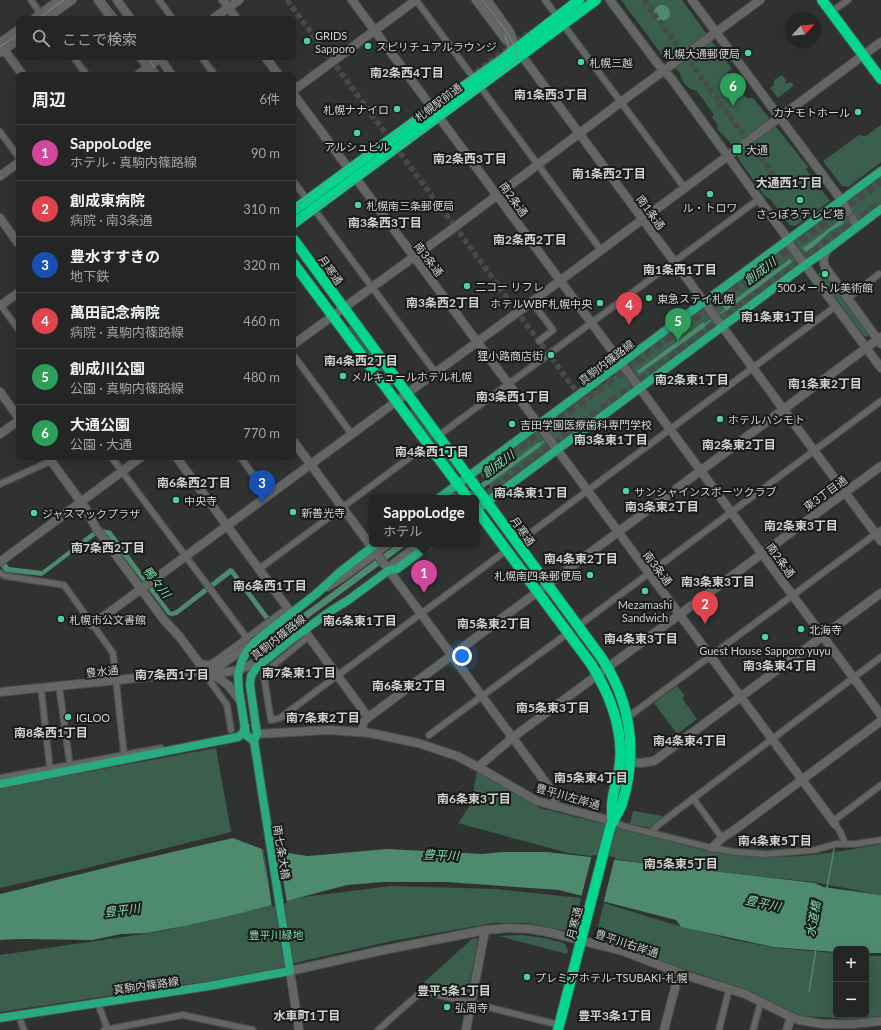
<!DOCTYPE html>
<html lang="ja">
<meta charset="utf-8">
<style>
body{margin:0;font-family:Lato,"Noto Sans JP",sans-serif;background:#2b2e2d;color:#f1f3f6}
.controls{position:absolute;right:12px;bottom:12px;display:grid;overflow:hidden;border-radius:6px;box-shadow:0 4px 16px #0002}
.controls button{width:36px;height:36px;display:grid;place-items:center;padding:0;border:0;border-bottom:1px solid #404342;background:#232625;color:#f1f3f6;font:20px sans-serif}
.compass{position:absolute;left:785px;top:12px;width:36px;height:36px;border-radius:50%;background:#232625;box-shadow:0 4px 16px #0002;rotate:64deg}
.you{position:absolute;left:462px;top:656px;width:14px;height:14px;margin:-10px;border:3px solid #fff;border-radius:50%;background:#1a73e8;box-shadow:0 0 0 6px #1a73e833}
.badge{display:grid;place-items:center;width:26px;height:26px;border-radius:50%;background:#4ed399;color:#fff;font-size:13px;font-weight:700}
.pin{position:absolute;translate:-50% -33px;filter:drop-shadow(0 1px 2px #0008)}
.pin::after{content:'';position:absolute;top:21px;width:14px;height:12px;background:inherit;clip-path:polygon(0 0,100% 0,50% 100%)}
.popup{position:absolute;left:369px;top:495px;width:110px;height:52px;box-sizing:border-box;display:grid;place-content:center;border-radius:6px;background:#232625;filter:drop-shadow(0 1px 3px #0005);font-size:13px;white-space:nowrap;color:#a3a5a7}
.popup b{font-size:15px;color:#f1f3f6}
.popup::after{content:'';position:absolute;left:50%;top:100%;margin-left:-8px;border:8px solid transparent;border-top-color:#232625}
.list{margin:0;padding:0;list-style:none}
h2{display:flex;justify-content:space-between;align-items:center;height:52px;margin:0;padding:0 16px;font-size:17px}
h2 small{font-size:13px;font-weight:400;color:#a3a5a7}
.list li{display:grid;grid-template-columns:26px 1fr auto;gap:12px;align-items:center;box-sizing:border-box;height:56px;padding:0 16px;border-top:1px solid #404342}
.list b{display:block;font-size:15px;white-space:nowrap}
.list p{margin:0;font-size:13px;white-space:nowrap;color:#a3a5a7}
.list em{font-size:13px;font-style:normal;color:#a3a5a7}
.icon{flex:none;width:22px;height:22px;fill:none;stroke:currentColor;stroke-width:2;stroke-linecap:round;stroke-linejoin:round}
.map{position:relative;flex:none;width:881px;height:1030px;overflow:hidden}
.search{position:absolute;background:#232625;box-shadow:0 4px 16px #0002;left:16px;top:16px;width:280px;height:44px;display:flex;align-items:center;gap:10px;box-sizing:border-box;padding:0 14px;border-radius:6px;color:#a3a5a7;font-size:15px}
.panel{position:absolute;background:#232625;box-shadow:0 4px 16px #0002;left:16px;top:72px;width:280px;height:388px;border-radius:6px}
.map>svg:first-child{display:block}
.green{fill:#3a5f4c}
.water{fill:#4e8a6d}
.pier{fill:#2f3231}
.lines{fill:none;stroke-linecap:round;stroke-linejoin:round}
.stream{stroke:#4e8a6d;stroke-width:1.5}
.street-tunnel{stroke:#474a49;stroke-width:5.5;stroke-dasharray:5.5 3;stroke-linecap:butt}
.secondary-tunnel{stroke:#474a49;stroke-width:8;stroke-dasharray:8 4;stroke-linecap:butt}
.street-casing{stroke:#4b4e4d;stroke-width:8}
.secondary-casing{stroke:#4b4e4d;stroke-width:10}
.primary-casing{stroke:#4b4e4d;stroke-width:10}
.highway-casing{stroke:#4b4e4d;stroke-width:12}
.street{stroke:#636664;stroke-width:5.5}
.secondary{stroke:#636664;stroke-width:8}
.primary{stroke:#29aa80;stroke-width:8}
.highway{stroke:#02d792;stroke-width:10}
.tram{stroke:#868988;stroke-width:1}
.poi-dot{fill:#4ed399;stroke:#181a19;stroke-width:1.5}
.labels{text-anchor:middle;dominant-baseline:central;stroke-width:4;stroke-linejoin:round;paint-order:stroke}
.poi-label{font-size:11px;fill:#d0d2d1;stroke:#181a19;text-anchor:start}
.street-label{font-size:11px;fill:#d0d2d1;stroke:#181a19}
.park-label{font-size:11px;fill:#81dbaf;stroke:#181a19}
.neighbourhood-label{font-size:12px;font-weight:bold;fill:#d0d2d1;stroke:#181a19}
.water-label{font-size:12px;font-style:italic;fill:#84deb1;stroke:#181a19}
</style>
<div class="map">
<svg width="881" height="1030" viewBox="0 0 881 1030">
<rect width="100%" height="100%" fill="#2f3231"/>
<g class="green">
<path d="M621,0h61l50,69 -5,3 19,26h7l55,69 -2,2 24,32 -35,25 -5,-1 -18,-24 -8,-6 -24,-34 -11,-20 -11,-11 -1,-6 -5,-7 2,-2 -17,-24c-8,-1 -16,-9 -17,-18l-17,-17z"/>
<polygon points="782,75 786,80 785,84 790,82 793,84 793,86 778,98 770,88 774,85 774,80"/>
<polygon points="881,125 881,162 848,187 842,186 823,161 859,135 866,136"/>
<path d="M881,176v29l-281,208 -16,10 -40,32 -51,36 -13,-18 99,-73c18,-10 35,-23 50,-38z"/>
<polygon points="822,271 869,333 867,337 864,336 818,274"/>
<polygon points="350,326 394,385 392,387 348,328"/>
<polygon points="411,409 456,469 454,470 409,410"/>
<polygon points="677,686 685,696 682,698 697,719 677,734 654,703"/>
<polygon points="216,748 231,832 87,868 0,888 0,788"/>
<path d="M477,772l63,36 132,33c45,17 96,18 142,14 23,-3 45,-7 67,-11v51l-68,-13 -120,-13 -125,-16 -110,-30 13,-19z"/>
<polygon points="633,811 663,816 661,820 651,828 630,824"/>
<polygon points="391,886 497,889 581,898 574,929 569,928 568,931 527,923 493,923 392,941 303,961 275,969 228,978 0,1012 0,955 164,931 271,901"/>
<polygon points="604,903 672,924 734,940 777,948 836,953 836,1015 866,1015 866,956 881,956 881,1016 851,1019 803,1016 790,1011 750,991 640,954 596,934"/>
<polygon points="522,935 544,938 564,943 568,950 567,954 499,936"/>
<polygon points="477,938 478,940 467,997 465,998 420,986 472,939"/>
</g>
<g class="water">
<circle cx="662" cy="13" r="8"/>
<path d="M842,219l2,3c-4,5 -11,6 -16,11 -7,7 -14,13 -22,19l-3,-4z"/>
<polygon points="790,259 792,262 726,311 723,306 730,303"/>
<polygon points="703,322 706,326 639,374 637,371 693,330"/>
<polygon points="539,442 542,445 470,498 460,498 487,479 499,472"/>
<polygon points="103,529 111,531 171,612 176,610 230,568 233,569 267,614 280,629 289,624 397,544 408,544 292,630 279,635 263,617 231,574 177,615 172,616 168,615 107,535 95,536 42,576 5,572 0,565 0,555 9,567 42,571 94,531"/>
<path d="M233,838l29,11 5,31 -4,-31 45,7 79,-7 96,5 18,-2h46l268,31 8,4 58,8v58h-15v-4h-30v3l-63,-5 -92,-20 -5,-7 -117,-30 -113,-8h-62l-37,3 -106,28 -52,12 -41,8 -27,1 -29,6 -70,-1 -22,1v-46c27,-6 54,-14 81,-20 50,-13 101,-24 152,-36z"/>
</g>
<g class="pier">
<polygon points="263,847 278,849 287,903 272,907"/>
<polygon points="592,855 615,857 603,904 581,898"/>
</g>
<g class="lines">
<g class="stream">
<polyline points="718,315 726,309"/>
<polyline points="704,325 714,318"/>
<polyline points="540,444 547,439"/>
<polyline points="827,888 834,849"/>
<polyline points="809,992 816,949"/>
</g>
<g class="street-tunnel">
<polyline points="287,0 329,57"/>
<polyline points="644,0 779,183"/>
<polyline points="336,66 386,134"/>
<polyline points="469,77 531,31"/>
<polyline points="400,153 452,223"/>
<polyline points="459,232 513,306"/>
<polyline points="521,317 576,391"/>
</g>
<g class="secondary-tunnel">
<polyline points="452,497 881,181"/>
<polyline points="476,502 881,203"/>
</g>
<defs>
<g id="street">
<polyline points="31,0 42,16"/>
<polyline points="159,0 172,18"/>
<polyline points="416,0 601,250"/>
<polyline points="545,0 684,187"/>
<polyline points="831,12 848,0"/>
<polyline points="74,58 86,74"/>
<polyline points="202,58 214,74"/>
<polyline points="0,132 18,156"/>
<polyline points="294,182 435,372"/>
<polyline points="848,298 879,274"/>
<polyline points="531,301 553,330 539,341"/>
<polyline points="0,304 18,329"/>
<polyline points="294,356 351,433"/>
<polyline points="438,436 759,199"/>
<polyline points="112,458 247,638"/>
<polyline points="241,458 268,495"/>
<polyline points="0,484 51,461"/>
<polyline points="517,543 836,306"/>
<polyline points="259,569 428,444"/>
<polyline points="0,573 5,576 64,585 113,653 124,754"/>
<polyline points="578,626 881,401"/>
<polyline points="309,636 264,673 264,677 271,720 280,718 507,550"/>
<polyline points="199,663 209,664 214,662 282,612 292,612"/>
<polyline points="205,672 212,684 227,705 231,730"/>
<polyline points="59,686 70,765"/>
<polyline points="41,688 50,769"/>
<polyline points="628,717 881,530"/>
<polyline points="429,735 568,633"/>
<polyline points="0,778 161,748"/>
<polyline points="693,798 722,838"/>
<polyline points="612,821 623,826 712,848 735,852 766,854 815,850 836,844 855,844 881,840"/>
<polyline points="832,822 881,785"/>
<polyline points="835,824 841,833 845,844"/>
<polyline points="651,833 658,825 881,657"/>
<polyline points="100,1009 108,1030"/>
<polyline points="21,1022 24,1030"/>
<polyline points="104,1030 183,1015 253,1030"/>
<polyline points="378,1030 422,991 560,1025"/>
<polyline points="719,1030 729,989"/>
<polyline points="753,1030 761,1001"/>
</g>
<g id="secondary">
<polyline points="98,0 111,18"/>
<polyline points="117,0 130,18"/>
<polyline points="223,0 236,18"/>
<path d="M352,0c177,238 353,476 529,715"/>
<polyline points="476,0 506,40 515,48"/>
<polyline points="487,0 510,32 515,46 519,52 881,541"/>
<polyline points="610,0 657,63 671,78 785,235 791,246 881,368"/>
<polyline points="692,0 842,201 848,212"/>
<polyline points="35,18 59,0"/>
<polyline points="47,18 72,0"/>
<polyline points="214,18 239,0"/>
<polyline points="0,43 18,30"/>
<polyline points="0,44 22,74"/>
<polyline points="1,52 18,40"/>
<polyline points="141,58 153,74"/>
<polyline points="160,58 171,74"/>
<polyline points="266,58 278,74"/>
<polyline points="139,74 160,58"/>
<polyline points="294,90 416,0"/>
<polyline points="294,95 835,824"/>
<polyline points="0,176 18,163"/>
<polyline points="0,218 18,243"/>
<polyline points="853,219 857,227"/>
<path d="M828,249c-4,6 -6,10 -3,18l56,77"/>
<polyline points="0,306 18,293"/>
<polyline points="294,344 455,227 621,102 760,0"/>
<polyline points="0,392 18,417"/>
<polyline points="0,434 18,421"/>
<polyline points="294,442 552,791 555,798 554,806"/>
<polyline points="49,458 86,509 96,528 164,620 179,636 205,671 220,679 229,686 241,702"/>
<polyline points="177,458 368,717"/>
<polyline points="450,498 452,497"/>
<polyline points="0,562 140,458"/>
<polyline points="389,570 393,564 420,544"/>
<polyline points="327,587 343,577 388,544"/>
<polyline points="92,625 518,312 881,42"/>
<polyline points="208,670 222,664 254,642"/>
<path d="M0,692l205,-21c14,2 30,2 43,-5 13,-6 22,-16 35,-22"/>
<polyline points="362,732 363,723 366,719 881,337"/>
<polyline points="257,734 329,730 370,733 418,743 457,756 478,767 537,801 612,821"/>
<polyline points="630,762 640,763 654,761 881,593"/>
<polyline points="478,767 512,738 881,466"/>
<polyline points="712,848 722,838 733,831 881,721"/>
<polyline points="299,1030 290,971 379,951 485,930 508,928 530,929 548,932 623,951 685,975 745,994 791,1017 799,1020 823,1024 852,1024 881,1021"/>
<polyline points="466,1030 485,930"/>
<polyline points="664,1030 679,973"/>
<polyline points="787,1030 791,1017"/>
</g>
<g id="primary">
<polyline points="439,498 881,171"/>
<polyline points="476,510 805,265 828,249 881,209"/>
<polyline points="254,741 257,734 250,685 251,676 256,668 291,640 332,610 347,601 389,570 397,569 430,544"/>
<polyline points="254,741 246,735 239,691 238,675 242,660 248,650 257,640 316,594 340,572 376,544"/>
<polyline points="0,784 238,737 243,733 245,726"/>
<polyline points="0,1018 209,986 290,971 254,741"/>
</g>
<g id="highway">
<polyline points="822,0 881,79"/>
<polyline points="294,210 425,114 504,58 579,0"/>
<polyline points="294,223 596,0"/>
<path d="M294,240l307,417c30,45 37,94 21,147 -3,8 -9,16 -12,24l-52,202"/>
<polyline points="294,264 468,498"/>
<path d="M476,509l115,155c18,29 32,63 29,98 -1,14 -7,28 -8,42 0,5 0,10 0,15"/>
</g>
</defs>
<use href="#street" class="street-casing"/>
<use href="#secondary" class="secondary-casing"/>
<use href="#primary" class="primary-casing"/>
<use href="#highway" class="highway-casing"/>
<use href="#street" class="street"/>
<use href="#secondary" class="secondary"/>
<use href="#primary" class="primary"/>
<use href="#highway" class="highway"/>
<g class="tram">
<polyline points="104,0 118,18"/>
<polyline points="39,18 64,0"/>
<polyline points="0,47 18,34"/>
<polyline points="148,58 160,74"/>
<polyline points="294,208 501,55 507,50 509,46 505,36"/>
<path d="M294,226l146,-107 74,-56 3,-4c1,-17 -25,-45 -35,-59"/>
</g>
</g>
<g class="poi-dot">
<circle cx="307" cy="41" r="4"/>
<circle cx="368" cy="46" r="4"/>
<circle cx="748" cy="53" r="4"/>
<circle cx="581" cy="62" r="4"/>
<circle cx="397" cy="109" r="4"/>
<circle cx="858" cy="112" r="4"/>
<circle cx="357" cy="133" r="4"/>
<rect x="732" y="144" width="10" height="10" rx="2"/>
<circle cx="710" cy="194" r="4"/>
<circle cx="800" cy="200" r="4"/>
<circle cx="358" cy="205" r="4"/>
<circle cx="825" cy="274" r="4"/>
<circle cx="467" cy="286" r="4"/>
<circle cx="649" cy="298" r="4"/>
<circle cx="600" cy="303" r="4"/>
<circle cx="551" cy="355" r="4"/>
<circle cx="343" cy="376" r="4"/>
<circle cx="720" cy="419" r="4"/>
<circle cx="512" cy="424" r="4"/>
<circle cx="626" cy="491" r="4"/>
<circle cx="176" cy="500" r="4"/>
<circle cx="293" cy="512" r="4"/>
<circle cx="34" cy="513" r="4"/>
<circle cx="590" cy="575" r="4"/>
<circle cx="645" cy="591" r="4"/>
<circle cx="61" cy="619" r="4"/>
<circle cx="801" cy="629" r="4"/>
<circle cx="765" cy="637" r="4"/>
<circle cx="68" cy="717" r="4"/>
<circle cx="527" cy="977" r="4"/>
<circle cx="447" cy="1007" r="4"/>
</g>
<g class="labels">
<g class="poi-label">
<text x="315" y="35">GRIDS<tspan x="315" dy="13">Sapporo</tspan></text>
<text x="376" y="46">スピリチュアルラウンジ</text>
<text x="740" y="53" text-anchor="end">札幌大通郵便局</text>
<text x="589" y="62">札幌三越</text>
<text x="389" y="109" text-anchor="end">札幌ナナイロ</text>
<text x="850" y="112" text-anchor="end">カナモトホール</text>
<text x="357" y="146" text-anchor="middle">アルシュビル</text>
<text x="746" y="149">大通</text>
<text x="366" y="205">札幌南三条郵便局</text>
<text x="710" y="207" text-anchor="middle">ル・トロワ</text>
<text x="800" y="213" text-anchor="middle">さっぽろテレビ塔</text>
<text x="475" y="286">二コー リフレ</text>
<text x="825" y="287" text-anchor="middle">500メートル美術館</text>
<text x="657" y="298">東急ステイ札幌</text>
<text x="592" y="303" text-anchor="end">ホテルWBF札幌中央</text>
<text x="543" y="355" text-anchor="end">狸小路商店街</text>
<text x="351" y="376">メルキュールホテル札幌</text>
<text x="728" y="419">ホテルハシモト</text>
<text x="520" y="424">吉田学園医療歯科専門学校</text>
<text x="634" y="491">サンシャインスポーツクラブ</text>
<text x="184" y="500">中央寺</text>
<text x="301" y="512">新善光寺</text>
<text x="42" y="513">ジャスマックプラザ</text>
<text x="582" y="575" text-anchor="end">札幌南四条郵便局</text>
<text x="645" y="604" text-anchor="middle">Mezamashi<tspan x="645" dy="13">Sandwich</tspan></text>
<text x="69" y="619">札幌市公文書館</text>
<text x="809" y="629">北海寺</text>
<text x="765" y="650" text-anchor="middle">Guest House Sapporo yuyu</text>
<text x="76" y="717">IGLOO</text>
<text x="535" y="977">プレミアホテル-TSUBAKI-札幌</text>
<text x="455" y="1007">弘周寺</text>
</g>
<g class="street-label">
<text transform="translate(438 102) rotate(-37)">札幌駅前通</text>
<text transform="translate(514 199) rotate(54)">南2条通</text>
<text transform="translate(651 212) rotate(54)">南1条通</text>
<text transform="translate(429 259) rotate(53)">南3条通</text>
<text transform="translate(331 270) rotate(54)">月寒通</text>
<text transform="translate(606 362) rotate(-37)">真駒内篠路線</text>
<text transform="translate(825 493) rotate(-36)">東3丁目通</text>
<text transform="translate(523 531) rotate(54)">月寒通</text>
<text transform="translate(781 560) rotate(54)">南2条通</text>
<text transform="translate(658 568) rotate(53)">南3条通</text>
<text transform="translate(278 637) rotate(-38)">真駒内篠路線</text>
<text transform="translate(102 671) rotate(-6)">豊水通</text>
<text transform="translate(568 796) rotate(16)">豊平川左岸通</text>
<text transform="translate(282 852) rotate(81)">南七条大橋</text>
<text transform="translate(574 923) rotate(-76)">月寒通</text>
<text transform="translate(627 943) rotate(18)">豊平川右岸通</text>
<text transform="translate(146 985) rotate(-8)">真駒内篠路線</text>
</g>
<g class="park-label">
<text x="276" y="934">豊平川緑地</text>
</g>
<g class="neighbourhood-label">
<text x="407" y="72">南2条西4丁目</text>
<text x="551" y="94">南1条西3丁目</text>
<text x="470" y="158">南2条西3丁目</text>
<text x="609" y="173">南1条西2丁目</text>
<text x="789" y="182">大通西1丁目</text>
<text x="385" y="222">南3条西3丁目</text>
<text x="530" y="239">南2条西2丁目</text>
<text x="680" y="269">南1条西1丁目</text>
<text x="443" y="302">南3条西2丁目</text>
<text x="778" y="316">南1条東1丁目</text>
<text x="361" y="360">南4条西2丁目</text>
<text x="692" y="379">南2条東1丁目</text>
<text x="825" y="383">南1条東2丁目</text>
<text x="513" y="396">南3条西1丁目</text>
<text x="611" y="439">南3条東1丁目</text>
<text x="739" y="444">南2条東2丁目</text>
<text x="432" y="451">南4条西1丁目</text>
<text x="194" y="482">南6条西2丁目</text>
<text x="531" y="492">南4条東1丁目</text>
<text x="662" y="506">南3条東2丁目</text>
<text x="801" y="525">南2条東3丁目</text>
<text x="108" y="547">南7条西2丁目</text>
<text x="581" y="558">南4条東2丁目</text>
<text x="718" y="581">南3条東3丁目</text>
<text x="270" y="585">南6条西1丁目</text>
<text x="360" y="620">南6条東1丁目</text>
<text x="494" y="623">南5条東2丁目</text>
<text x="641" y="638">南4条東3丁目</text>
<text x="780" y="665">南3条東4丁目</text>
<text x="299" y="672">南7条東1丁目</text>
<text x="172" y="674">南7条西1丁目</text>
<text x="409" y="685">南6条東2丁目</text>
<text x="553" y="707">南5条東3丁目</text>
<text x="323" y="717">南7条東2丁目</text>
<text x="51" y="732">南8条西1丁目</text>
<text x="690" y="740">南4条東4丁目</text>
<text x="591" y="777">南5条東4丁目</text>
<text x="474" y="798">南6条東3丁目</text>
<text x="775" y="840">南4条東5丁目</text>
<text x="681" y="863">南5条東5丁目</text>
<text x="454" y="990">豊平5条1丁目</text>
<text x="307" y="1015">水車町1丁目</text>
<text x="615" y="1015">豊平3条1丁目</text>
</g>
<g class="water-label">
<text transform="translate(760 271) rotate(-37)">創成川</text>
<text transform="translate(498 464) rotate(-36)">創成川</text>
<text transform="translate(157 582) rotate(52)">鴨々川</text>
<text transform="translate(441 855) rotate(2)">豊平川</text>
<text transform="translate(763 903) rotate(12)">豊平川</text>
<text transform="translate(122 910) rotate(-7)">豊平川</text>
<text transform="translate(813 919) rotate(-80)">水道橋</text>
</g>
</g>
</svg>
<div class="controls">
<button>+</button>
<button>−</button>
</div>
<svg class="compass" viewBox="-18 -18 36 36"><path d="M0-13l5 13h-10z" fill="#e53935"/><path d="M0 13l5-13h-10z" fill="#a3a5a7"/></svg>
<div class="you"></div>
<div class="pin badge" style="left:424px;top:593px;background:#d1479c">1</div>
<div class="popup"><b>SappoLodge</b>ホテル</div>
<div class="pin badge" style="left:705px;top:624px;background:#e0444e">2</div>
<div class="pin badge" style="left:262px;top:503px;background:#1a4fb4">3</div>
<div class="pin badge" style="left:629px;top:325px;background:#e0444e">4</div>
<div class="pin badge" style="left:678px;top:341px;background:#2e9e5b">5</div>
<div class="pin badge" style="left:733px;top:106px;background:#2e9e5b">6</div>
<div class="search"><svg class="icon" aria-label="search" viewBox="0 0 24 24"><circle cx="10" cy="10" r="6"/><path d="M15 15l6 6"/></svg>ここで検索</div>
<section class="panel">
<h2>周辺<small>6件</small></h2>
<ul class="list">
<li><span class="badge" style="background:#d1479c">1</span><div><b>SappoLodge</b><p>ホテル · 真駒内篠路線</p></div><em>90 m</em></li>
<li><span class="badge" style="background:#e0444e">2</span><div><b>創成東病院</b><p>病院 · 南3条通</p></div><em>310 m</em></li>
<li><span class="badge" style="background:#1a4fb4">3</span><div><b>豊水すすきの</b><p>地下鉄</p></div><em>320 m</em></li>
<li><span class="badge" style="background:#e0444e">4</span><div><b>萬田記念病院</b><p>病院 · 真駒内篠路線</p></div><em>460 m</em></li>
<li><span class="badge" style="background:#2e9e5b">5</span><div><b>創成川公園</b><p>公園 · 真駒内篠路線</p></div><em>480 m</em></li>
<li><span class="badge" style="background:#2e9e5b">6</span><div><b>大通公園</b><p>公園 · 大通</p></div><em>770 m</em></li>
</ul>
</section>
</div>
